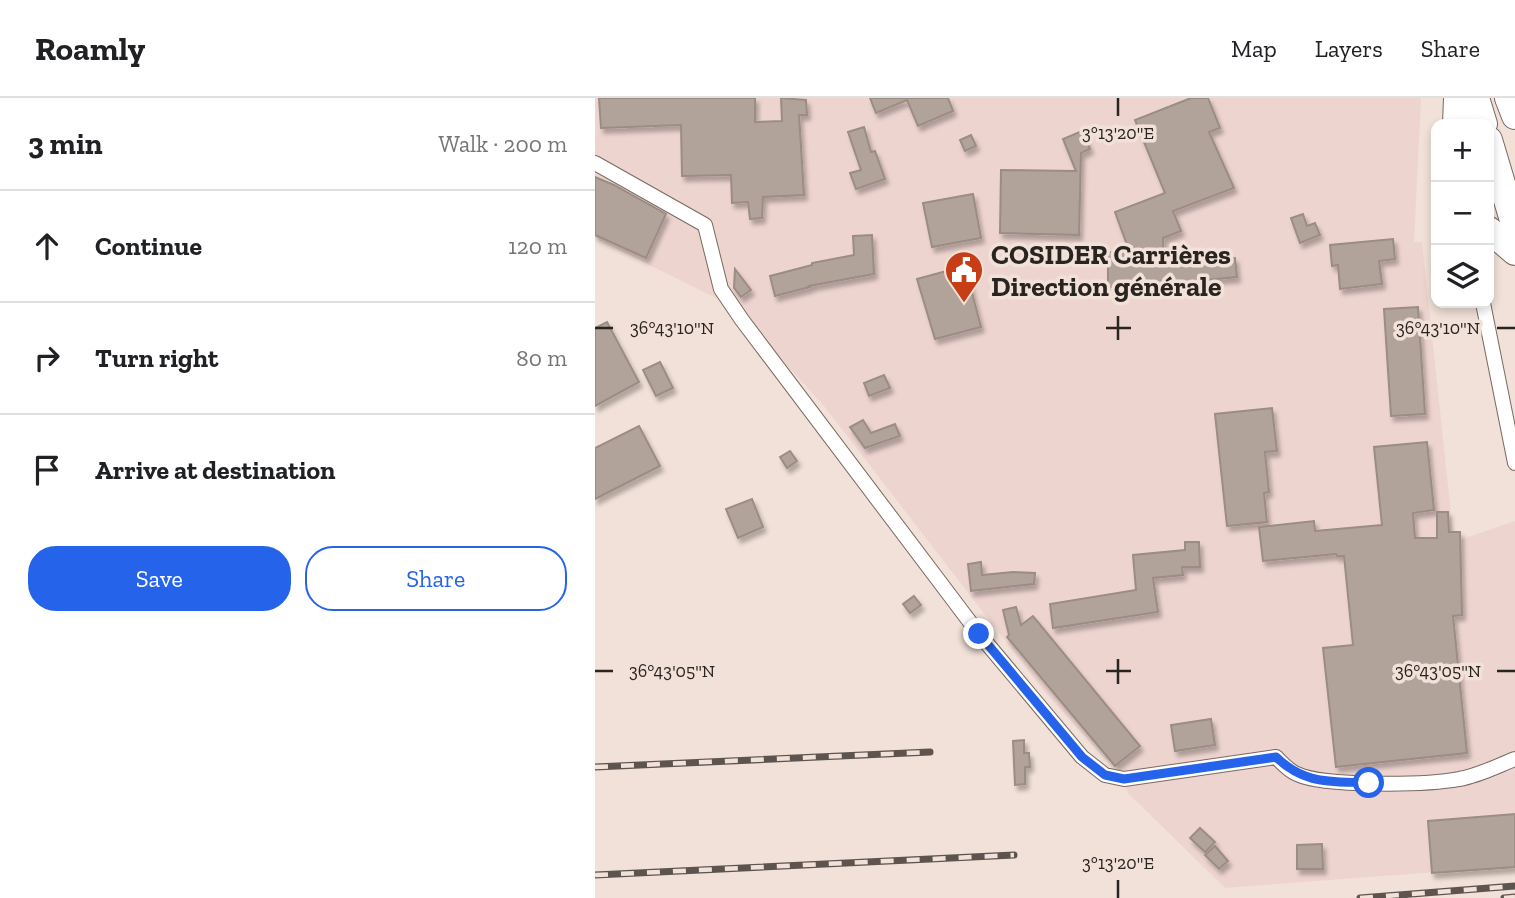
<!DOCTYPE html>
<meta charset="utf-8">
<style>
body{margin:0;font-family:"Zilla Slab",serif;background:#f6f6f6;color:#202124}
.controls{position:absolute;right:21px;top:21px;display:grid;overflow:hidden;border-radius:14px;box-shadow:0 4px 10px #0003}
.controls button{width:63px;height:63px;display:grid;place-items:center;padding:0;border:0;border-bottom:2px solid #e0e0e0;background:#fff;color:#202124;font:35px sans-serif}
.stop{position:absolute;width:21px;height:21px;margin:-16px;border:5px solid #2563eb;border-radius:50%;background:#fff}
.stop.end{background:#2563eb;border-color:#fff;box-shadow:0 2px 7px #0008}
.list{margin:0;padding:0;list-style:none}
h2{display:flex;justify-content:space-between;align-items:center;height:91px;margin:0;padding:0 28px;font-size:30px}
h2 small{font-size:23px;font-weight:400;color:#757577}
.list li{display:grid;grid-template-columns:46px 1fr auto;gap:21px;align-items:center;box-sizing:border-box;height:112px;padding:0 28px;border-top:2px solid #e0e0e0}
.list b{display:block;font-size:26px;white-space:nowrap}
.list em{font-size:23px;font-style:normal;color:#757577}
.actions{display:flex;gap:14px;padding:21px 28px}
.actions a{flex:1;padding:16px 0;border:2px solid #2563eb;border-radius:28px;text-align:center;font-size:24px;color:#2563eb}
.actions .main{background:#2563eb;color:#fff}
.icon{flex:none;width:38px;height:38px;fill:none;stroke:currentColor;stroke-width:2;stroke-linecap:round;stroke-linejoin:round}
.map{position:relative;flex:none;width:920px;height:800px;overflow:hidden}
header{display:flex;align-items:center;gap:42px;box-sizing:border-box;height:98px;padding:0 35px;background:#fff;border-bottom:2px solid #e0e0e0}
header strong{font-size:33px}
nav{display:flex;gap:38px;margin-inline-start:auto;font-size:24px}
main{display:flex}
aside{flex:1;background:#fff}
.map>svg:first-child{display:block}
.industrial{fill:#eed4cf}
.building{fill:#b1a29a;stroke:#9b8c84;stroke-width:2;filter:url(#shadow)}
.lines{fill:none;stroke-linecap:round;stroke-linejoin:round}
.minor-casing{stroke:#786962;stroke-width:16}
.motorway-casing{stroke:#786962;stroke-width:28}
.minor{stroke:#fff;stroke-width:14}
.motorway{stroke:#fff;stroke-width:26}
.rail-casing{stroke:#5d544f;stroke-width:7}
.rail{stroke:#f1e1d8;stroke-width:4.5;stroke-dasharray:13;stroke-linecap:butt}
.route{stroke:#2563eb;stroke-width:9}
.ticks{fill:none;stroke:#2a2420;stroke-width:2.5}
.labels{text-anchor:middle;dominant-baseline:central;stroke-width:7;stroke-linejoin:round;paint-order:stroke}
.poi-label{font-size:28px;font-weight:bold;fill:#2a2420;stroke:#f1e1d8;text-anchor:start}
.ticks-label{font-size:18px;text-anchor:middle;fill:#2a2420;stroke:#f1e1d8;stroke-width:7;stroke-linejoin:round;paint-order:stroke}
</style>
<header>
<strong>Roamly</strong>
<nav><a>Map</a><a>Layers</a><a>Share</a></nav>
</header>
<main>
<aside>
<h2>3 min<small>Walk · 200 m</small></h2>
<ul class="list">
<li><svg class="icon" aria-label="ahead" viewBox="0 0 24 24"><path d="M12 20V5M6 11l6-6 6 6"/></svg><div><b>Continue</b></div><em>120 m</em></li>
<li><svg class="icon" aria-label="right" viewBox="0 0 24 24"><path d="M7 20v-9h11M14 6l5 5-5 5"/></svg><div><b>Turn right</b></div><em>80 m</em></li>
<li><svg class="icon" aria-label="arrive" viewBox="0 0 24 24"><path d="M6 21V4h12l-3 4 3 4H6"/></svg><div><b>Arrive at destination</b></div></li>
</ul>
<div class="actions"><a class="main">Save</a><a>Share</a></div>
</aside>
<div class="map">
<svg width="920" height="800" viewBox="0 0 920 800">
<defs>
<filter id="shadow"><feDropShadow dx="3" dy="5" stdDeviation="2" flood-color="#0004"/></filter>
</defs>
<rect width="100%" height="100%" fill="#f1e1d8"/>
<polygon class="industrial" points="0,0 826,0 819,144 827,144 859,444 920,423 920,768 630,790 533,695 525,671 511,662 449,593 229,308 139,209 0,140"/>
<g class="building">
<polygon points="4,0 160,0 160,24 187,23 186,0 211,2 212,17 204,17 209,97 168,99 167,120 155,121 153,104 137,105 136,77 87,78 86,27 6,30"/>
<polygon points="275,0 353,0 358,13 323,28 312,2 281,15"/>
<polygon points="596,0 613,0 625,30 614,34 639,90 578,113 586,133 568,140 569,167 640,160 642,179 537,189 513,189 513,154 535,155 520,114 570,95 540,22"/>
<polygon points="269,29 276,54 280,53 290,81 261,91 255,75 266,72 253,34"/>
<polygon points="487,33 495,51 486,55 484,137 405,135 406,72 481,73 468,41"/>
<polygon points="376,37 381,48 370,53 365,42"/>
<polygon points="0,79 19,87 71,116 51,160 0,137"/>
<polygon points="378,96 386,140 337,149 328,105"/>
<polygon points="708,116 712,128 720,125 725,137 705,145 696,120"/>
<polygon points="277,137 279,176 214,188 215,189 180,198 175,178 217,167 217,165 259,157 258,138"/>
<polygon points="798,141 800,161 784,163 787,186 745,191 743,167 737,168 735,147"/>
<polygon points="370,168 386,229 340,241 322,181"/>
<polygon points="140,171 156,192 146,199 139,190"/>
<polygon points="823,209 830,316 796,318 789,211"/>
<polygon points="12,224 44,284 0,308 0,230"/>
<polygon points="65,264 78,290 61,298 48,272"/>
<polygon points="289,277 295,290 274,298 269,285"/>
<polygon points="677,310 682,353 670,354 674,394 669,395 672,424 632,428 620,316"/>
<polygon points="268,322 276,335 300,326 305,338 270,350 255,329"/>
<polygon points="44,328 65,368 0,401 0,350"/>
<polygon points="832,344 839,412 818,415 820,440 842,440 842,414 853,414 854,434 865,434 867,517 858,518 872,655 741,669 728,550 758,547 749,458 742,458 741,456 668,463 664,429 719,423 720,433 787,427 779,349"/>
<polygon points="195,353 202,363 192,370 185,359"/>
<polygon points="157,401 168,429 143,440 131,411"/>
<polygon points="590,444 604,444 605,469 587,469 588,477 558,480 563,514 458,530 455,506 541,492 538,457 590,452"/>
<polygon points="386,464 387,477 418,474 440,475 439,486 376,493 373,466"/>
<polygon points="319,498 326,507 315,515 308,506"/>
<polygon points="421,509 426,527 438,518 545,648 520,668 412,539 414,537 408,512"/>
<polygon points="616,621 620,647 580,653 576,627"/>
<polygon points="429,642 429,655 434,655 435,669 430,669 430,686 420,687 418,643"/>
<polygon points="920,716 920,769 837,775 833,723"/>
<polygon points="605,730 620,744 610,754 595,740"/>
<polygon points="727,746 728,771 702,771 702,747"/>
<polygon points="620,748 633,763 624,771 610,757"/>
</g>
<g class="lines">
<defs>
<g id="minor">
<path d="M0,65l110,62 16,64 21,31 237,314 103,123 23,18 19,4 152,-22c6,6 13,14 21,17 27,13 131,11 162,5 19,-3 38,-13 56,-20"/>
<polyline points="888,205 920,365"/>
</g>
<g id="motorway">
<polyline points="881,0 889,26"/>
<polyline points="913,0 920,18"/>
<polyline points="861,26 862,0"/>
<polyline points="894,42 920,129"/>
<polyline points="894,132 920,154"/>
</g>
</defs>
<use href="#minor" class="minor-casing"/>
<use href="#motorway" class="motorway-casing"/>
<use href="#minor" class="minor"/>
<use href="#motorway" class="motorway"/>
<defs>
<g id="rail">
<polyline points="0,669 335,654"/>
<polyline points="0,777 419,757"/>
<polyline points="765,800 920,788"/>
<polyline points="909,800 920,799"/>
</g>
</defs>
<use href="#rail" class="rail-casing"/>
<use href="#rail" class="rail"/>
</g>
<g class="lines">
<path class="route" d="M384,536l103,123 23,18 19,4 152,-22c29,28 55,24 93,26"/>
</g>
<path class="ticks" d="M523,0v18M523,218v24M0,230h18M511,230h25M902,230h18M523,561v25M0,573h18M511,573h25M902,573h18M523,782v18"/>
<defs>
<symbol id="civic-pin" viewBox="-11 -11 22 30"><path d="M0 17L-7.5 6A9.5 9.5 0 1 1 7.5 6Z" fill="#c63d16" stroke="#f1e1d8"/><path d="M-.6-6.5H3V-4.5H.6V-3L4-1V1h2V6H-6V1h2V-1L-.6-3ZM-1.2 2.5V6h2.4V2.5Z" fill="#fff"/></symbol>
</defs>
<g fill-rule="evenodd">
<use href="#civic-pin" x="347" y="150" width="44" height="60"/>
</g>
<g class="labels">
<g class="poi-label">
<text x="396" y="156">COSIDER Carrières<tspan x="396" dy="32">Direction générale</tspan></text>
</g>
</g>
<g class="ticks-label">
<text x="523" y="41">3°13'20"E</text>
<text x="77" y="236">36°43'10"N</text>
<text x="843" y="236">36°43'10"N</text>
<text x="77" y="579">36°43'05"N</text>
<text x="843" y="579">36°43'05"N</text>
<text x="523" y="771">3°13'20"E</text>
</g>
</svg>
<div class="controls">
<button>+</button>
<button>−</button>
<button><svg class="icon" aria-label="layers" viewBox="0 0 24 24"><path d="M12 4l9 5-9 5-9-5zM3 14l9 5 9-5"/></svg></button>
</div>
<div class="stop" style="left:774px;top:685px"></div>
<div class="stop end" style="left:384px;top:536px"></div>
</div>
</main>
